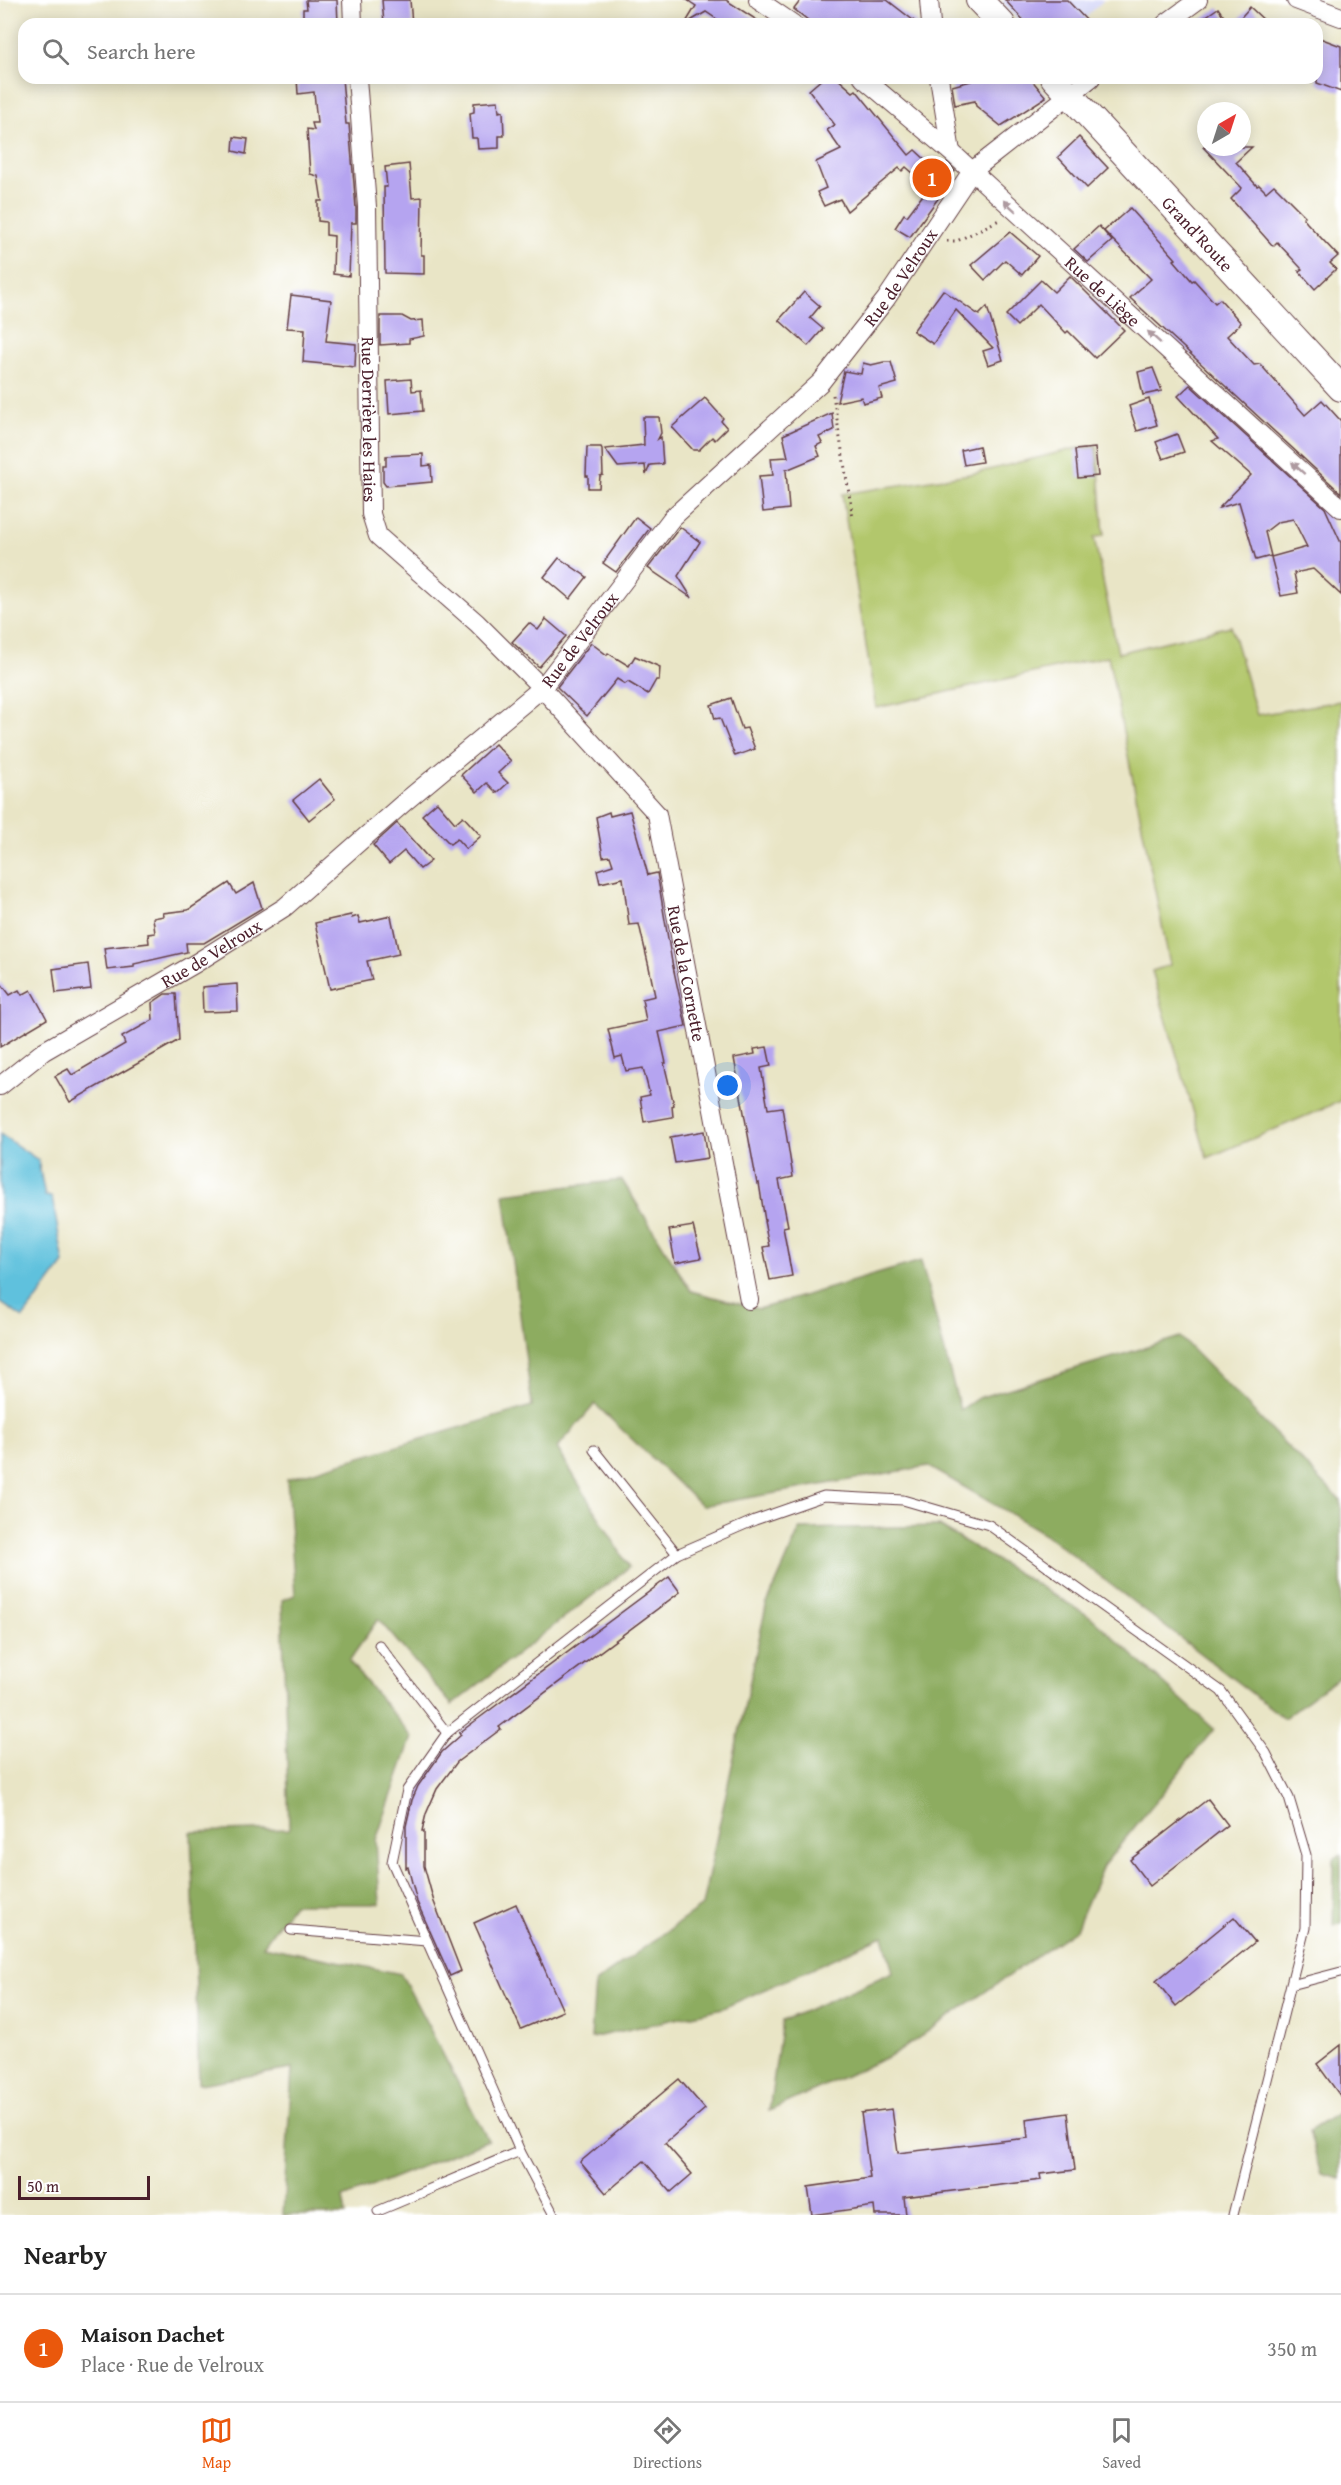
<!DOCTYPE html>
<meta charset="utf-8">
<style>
body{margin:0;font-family:"Gentium Book Plus",serif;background:#f2f2f2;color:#222}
.compass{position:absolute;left:1197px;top:102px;width:54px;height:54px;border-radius:50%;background:#fff;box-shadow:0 3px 15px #0003;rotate:39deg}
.scale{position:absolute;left:18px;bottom:15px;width:132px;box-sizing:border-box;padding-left:6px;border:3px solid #4a1f2b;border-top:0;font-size:16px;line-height:21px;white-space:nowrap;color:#4a1f2b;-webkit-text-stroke:4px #fff;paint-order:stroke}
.you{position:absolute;left:728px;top:1086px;width:21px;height:21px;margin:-15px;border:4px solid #fff;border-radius:50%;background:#1a73e8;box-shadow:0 0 0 9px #1a73e833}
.badge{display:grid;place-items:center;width:39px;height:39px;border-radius:50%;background:#ea580c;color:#fff;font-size:20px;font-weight:700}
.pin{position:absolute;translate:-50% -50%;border:3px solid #fff;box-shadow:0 2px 6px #0006}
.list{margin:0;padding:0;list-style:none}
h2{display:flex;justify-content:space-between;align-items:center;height:78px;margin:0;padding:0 24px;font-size:26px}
h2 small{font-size:20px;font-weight:400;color:#767676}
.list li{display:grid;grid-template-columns:39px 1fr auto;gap:18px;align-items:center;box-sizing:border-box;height:108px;padding:0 24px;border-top:2px solid #e0e0e0}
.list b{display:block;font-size:22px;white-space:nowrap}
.list p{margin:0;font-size:20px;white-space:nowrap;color:#767676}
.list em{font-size:20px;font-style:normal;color:#767676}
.icon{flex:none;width:33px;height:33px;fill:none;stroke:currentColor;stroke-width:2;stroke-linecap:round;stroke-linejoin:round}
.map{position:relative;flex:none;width:1341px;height:2215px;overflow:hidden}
.search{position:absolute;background:#fff;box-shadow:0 3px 15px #0003;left:18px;right:18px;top:18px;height:66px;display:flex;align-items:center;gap:15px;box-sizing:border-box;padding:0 21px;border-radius:18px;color:#767676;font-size:22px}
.sheet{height:186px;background:#fff}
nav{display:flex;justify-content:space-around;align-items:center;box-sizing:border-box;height:84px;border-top:2px solid #e0e0e0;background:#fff;font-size:16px;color:#767676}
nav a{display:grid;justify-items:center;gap:3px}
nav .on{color:#ea580c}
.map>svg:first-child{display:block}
.built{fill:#d6d8f8}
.green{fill:#b2c76c;stroke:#7e734c;stroke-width:1.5}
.forest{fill:#8dac60;stroke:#6c6646;stroke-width:1.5}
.water{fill:#5fc1dd;stroke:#547084;stroke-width:1.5}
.building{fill:#b5a4f0}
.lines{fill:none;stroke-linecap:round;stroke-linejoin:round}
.lane-casing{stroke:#623d42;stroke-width:11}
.street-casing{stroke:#623d42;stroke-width:20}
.secondary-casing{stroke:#623d42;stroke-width:28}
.path{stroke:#623d42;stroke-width:3;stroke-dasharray:1.5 4.5;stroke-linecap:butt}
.lane{stroke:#fff;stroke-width:9}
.street{stroke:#fff;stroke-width:18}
.secondary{stroke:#fff;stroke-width:26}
.oneway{fill:#ae9aa0}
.labels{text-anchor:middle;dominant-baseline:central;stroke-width:6;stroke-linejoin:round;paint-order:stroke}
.street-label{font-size:18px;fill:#4a1f2b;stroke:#fff}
</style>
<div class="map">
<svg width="1341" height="2215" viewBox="0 0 1341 2215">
<rect width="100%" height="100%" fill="#fff"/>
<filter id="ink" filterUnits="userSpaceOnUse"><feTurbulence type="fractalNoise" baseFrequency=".0167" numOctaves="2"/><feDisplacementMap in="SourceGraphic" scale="12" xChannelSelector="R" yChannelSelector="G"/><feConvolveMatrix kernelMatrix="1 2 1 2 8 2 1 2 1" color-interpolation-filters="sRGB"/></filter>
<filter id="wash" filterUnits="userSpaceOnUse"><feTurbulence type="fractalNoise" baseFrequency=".008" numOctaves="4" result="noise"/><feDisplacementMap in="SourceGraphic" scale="24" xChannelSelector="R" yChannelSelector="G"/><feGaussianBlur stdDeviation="1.35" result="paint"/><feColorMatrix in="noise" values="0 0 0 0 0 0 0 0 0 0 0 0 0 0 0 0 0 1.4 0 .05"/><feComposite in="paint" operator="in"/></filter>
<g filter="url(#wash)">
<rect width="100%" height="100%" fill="#e9e5c6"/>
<polygon class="built" points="1004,0 1104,0 1079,24 1022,24 1002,2"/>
<polygon class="green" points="1097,446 1104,535 1094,538 1118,653 1231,626 1257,715 1341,701 1341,1101 1207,1158 1152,971 1170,965 1108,656 876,708 842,494 976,473 1073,449"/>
<g class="forest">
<polygon points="622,1180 691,1291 759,1309 921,1261 960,1410 978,1398 1180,1337 1341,1501 1341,1675 1284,1718 1045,1534 928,1466 702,1506 595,1404 557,1448 629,1567 452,1705 378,1619 349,1661 412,1737 376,1840 380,1904 293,1904 263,1946 401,1974 488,2140 343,2198 346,2215 283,2215 292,2069 199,2084 191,1832 289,1829 282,1600 295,1595 287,1479 532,1406 504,1194"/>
<polygon points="939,1526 1091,1617 1214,1729 1103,1866 1076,1929 898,2052 769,2111 782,2021 893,1972 883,1936 723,2008 591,2038 595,1983 702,1906 766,1606 800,1529"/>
<polygon points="1341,1854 1341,1923 1333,1926 1334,1859"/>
<polygon points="1341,2111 1341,2179 1321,2174 1309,2131"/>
</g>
<polygon class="water" points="0,1134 38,1160 45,1196 52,1197 64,1263 23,1318 0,1302"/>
<g id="blocks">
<g class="building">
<polygon points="306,0 337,0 338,24 303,22 303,9 307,9"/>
<polygon points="382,0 410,0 412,24 384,24"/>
<polygon points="687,0 726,0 763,24 724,24 706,12 685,24 696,6"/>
<polygon points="801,0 887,0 918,24 813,24 794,9"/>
<polygon points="1005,0 1067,0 1090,24 1027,24"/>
<polygon points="1250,7 1268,24 1235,24"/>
<polygon points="1218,8 1229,24 1195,24"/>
<polygon points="1317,37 1341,46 1341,92 1317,83"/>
<polygon points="297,78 342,78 346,124 349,124 356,208 356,223 351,223 349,276 333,274 334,236 326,235 326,222 318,221 318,201 322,201 318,176 310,174 307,129 314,130 312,123 317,123 314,92 298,94"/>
<polygon points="823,78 837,78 853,92 856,90 909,155 915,150 940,173 947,163 955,171 948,180 950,182 910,237 895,228 904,214 907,216 929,187 906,167 902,171 899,168 847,211 840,199 824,206 817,192 826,188 816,162 841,150 827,130 835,125 809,90"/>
<polygon points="970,78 1030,78 1046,97 1001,126 976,106 975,101 955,105 952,86 971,81"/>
<polygon points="498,101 499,112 503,111 504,136 499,136 499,148 478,149 477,138 472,138 470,113 474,112 474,103"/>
<polygon points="234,137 248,139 246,154 233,151"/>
<polygon points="1079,137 1108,168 1087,188 1058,157"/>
<polygon points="1203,147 1252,147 1236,162 1257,186 1259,185 1266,192 1274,185 1305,216 1303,218 1307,223 1338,256 1330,263 1336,269 1315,289 1299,271 1302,269 1277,242 1273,246 1231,199 1242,188"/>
<polygon points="409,164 412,198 422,197 421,255 424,255 424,274 385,273 384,187 387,187 385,167"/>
<polygon points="1130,208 1176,259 1174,260 1192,281 1194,280 1215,303 1220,299 1241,323 1227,336 1254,365 1260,364 1305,415 1322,400 1341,421 1341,493 1130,298 1151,279 1104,231"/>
<polygon points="1099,226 1112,241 1088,262 1074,249"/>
<polygon points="1010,232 1038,256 1022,275 1005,260 985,280 971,265"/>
<polygon points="1070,276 1124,330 1095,358 1068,331 1066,333 1039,304 1017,326 1006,315 1041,280 1054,292"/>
<polygon points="943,290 979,315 987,307 1003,360 988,365 983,351 993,348 956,310 933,344 913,331"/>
<polygon points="804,292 820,306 810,318 823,329 808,346 779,320"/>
<polygon points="291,295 331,300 326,341 356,344 355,367 303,362 305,329 287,328"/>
<polygon points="380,316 402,316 411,321 423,320 424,336 409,339 409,343 380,345"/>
<polygon points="884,362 891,362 897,383 879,388 882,398 863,403 861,397 837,402 844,371 861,374 863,363 871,365"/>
<polygon points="1153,368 1162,391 1143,395 1138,372"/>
<polygon points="411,379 412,391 421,390 423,411 389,414 387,381"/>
<polygon points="1190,385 1325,508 1341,543 1341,595 1313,569 1294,573 1298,593 1281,596 1271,557 1307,547 1293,519 1278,522 1265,532 1271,556 1256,560 1239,502 1219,508 1251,475 1212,441 1218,439 1178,396"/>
<polygon points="705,398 723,418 721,421 727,428 715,440 712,437 699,450 693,450 672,427"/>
<polygon points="1149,399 1157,425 1137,431 1129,406"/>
<polygon points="832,413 834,430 819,437 822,443 816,446 820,456 786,470 789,509 763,512 759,476 773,475 771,458 788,457 783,435"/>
<polygon points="643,417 659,417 661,433 658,439 661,437 663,464 650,465 646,475 645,465 618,467 605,449 644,445"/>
<polygon points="1177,434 1184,452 1163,459 1156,442"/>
<polygon points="979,446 982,462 964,465 961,450"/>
<polygon points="587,447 601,447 602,449 603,475 600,476 599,488 588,488 588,476 586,476"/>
<polygon points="1095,448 1098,476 1078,478 1075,450"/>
<polygon points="423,454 423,466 431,465 432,482 386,486 383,482 383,466 386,466 386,456"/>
<polygon points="636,517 650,528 616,572 603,563"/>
<polygon points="680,527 700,542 678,576 692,598 648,568"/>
<polygon points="559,558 587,577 570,599 544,577"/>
<polygon points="546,619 566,636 539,667 512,642 529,623 538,630"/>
<polygon points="591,643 607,655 608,653 629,666 635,656 660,667 659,680 656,680 648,694 628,682 625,684 617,679 587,716 557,687"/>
<polygon points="731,698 742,729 747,728 755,749 735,756 720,718 715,719 711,705"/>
<polygon points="495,744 511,761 498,773 508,783 497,793 487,783 477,792 461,775"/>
<polygon points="319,779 335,799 309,820 293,800"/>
<polygon points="437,802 455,823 463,816 481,836 466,849 457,839 450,844 422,815"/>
<polygon points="630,811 648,875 657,873 672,962 686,1026 659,1032 666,1063 664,1063 674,1105 672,1106 673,1117 644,1122 640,1097 650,1095 643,1068 626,1071 622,1056 615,1058 608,1029 646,1021 642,999 655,996 649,967 639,924 629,925 623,878 600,883 597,870 613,865 610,856 603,857 596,817 609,812 610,816"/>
<polygon points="397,823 431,861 420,869 404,851 389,864 373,845"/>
<polygon points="229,883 236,894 254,883 262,908 204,943 186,943 187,952 134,964 134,967 107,970 104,948 149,943 148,934 155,933 153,918 164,916 163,913 188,910"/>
<polygon points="351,915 352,918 358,916 360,923 391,916 399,954 367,961 372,980 330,989 315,923"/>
<polygon points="88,964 91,989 56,993 53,969"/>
<polygon points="0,982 10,995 19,990 22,995 31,990 47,1019 0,1047"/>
<polygon points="237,984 238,1011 203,1012 202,987"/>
<polygon points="165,994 176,994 179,1040 70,1102 55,1076 68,1069 72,1075 125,1044 122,1037 153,1020 152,1003"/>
<polygon points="767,1047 771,1066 761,1068 768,1109 782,1107 793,1177 779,1180 788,1226 783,1227 792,1276 770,1280 763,1247 769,1246 764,1221 765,1221 759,1183 757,1184 734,1058 755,1054 754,1049"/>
<polygon points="704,1131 708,1158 675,1163 670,1137"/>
<polygon points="693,1226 701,1258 675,1263 669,1230"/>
<polygon points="669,1577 680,1592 499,1727 501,1729 457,1762 437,1789 426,1814 422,1831 424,1831 424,1866 434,1902 461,1971 450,1976 417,1902 408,1867 406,1868 406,1826 412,1800 418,1786 442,1752 461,1735 459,1733"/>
<polygon points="1208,1799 1228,1825 1150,1886 1130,1860"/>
<polygon points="516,1904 563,2011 521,2029 474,1923"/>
<polygon points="1234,1917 1255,1942 1176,2006 1156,1981"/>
<polygon points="1341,2045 1341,2097 1317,2064"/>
<polygon points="679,2079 705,2109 665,2143 692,2174 671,2192 644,2161 606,2193 580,2162"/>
<polygon points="892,2109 898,2153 1028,2138 1026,2119 1068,2113 1075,2170 1040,2174 1041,2180 904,2197 906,2215 875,2215 874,2206 812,2215 808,2187 870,2178 861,2113"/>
</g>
</g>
</g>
<g filter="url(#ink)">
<use href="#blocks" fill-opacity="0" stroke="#623d42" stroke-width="1.5"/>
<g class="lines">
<defs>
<g id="lane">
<polyline points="594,1450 677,1554"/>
<polyline points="379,1645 447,1733"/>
<polyline points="291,1930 427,1941"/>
<polyline points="1291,1985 1341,1972"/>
<polyline points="378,2211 520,2151"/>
<polyline points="554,2215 520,2151 392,1862 407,1790 447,1733 677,1554 755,1520 824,1496 903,1500 989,1525 1221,1691 1266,1753 1289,1798 1306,1855 1305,1928 1233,2215"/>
</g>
<g id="street">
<polyline points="352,0 353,24"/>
<polyline points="758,0 793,24"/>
<polyline points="929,0 931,24"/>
<polyline points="1296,0 1341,17"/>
<polyline points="1165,24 1198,0"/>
<path id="s1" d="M357,78l10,129 4,307 7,22 99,87 65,65 115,126 92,486"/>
<path id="s2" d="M863,78l88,74 390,356"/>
<polyline points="939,78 951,152"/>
<path id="s3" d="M0,1086l44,-35 152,-88 89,-56 122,-107 135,-112 130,-170 149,-136 65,-83 86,-128 119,-93"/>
</g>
<g id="secondary">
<polyline points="979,0 1002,24"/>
<path id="s4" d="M1054,78l287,310"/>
</g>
</defs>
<use href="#lane" class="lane-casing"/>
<use href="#street" class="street-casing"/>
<use href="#secondary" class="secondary-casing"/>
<g class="path">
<polyline points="947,241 957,241 1001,219"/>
<polyline points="833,395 853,518"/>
</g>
<use href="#lane" class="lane"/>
<use href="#street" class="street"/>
<use href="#secondary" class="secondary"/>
</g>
<defs><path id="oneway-solid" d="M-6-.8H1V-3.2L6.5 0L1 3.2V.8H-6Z" transform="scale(1.5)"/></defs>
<g class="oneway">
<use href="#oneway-solid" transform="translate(1010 206) rotate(-138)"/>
<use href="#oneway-solid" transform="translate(1154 337) rotate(-138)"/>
<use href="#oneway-solid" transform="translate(1298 468) rotate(-138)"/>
</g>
</g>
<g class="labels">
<g class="street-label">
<text stroke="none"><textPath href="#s4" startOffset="212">Grand'Route</textPath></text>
<text stroke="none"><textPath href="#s3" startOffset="1222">Rue de Velroux</textPath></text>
<text stroke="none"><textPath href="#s2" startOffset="321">Rue de Liège</textPath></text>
<text stroke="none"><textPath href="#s1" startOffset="342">Rue Derrière les Haies</textPath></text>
<text stroke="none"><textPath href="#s3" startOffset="736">Rue de Velroux</textPath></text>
<text stroke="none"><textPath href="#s3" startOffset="250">Rue de Velroux</textPath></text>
<text stroke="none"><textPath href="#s1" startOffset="1016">Rue de la Cornette</textPath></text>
</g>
</g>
</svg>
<svg class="compass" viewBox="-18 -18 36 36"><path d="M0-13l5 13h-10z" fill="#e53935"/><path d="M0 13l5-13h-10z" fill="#767676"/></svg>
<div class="scale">50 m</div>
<div class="you"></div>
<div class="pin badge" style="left:932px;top:178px">1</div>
<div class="search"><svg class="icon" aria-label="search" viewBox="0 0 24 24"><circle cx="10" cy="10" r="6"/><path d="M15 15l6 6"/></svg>Search here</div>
</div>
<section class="sheet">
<h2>Nearby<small></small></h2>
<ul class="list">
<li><span class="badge">1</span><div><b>Maison Dachet</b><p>Place · Rue de Velroux</p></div><em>350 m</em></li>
</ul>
</section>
<nav>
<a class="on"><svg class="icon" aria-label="map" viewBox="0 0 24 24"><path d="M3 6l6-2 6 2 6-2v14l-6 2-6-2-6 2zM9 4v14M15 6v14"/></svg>Map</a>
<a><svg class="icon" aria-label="directions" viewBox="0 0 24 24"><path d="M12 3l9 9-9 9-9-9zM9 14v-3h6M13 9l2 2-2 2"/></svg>Directions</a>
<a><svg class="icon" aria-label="saved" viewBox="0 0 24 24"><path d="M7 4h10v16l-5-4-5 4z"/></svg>Saved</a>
</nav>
